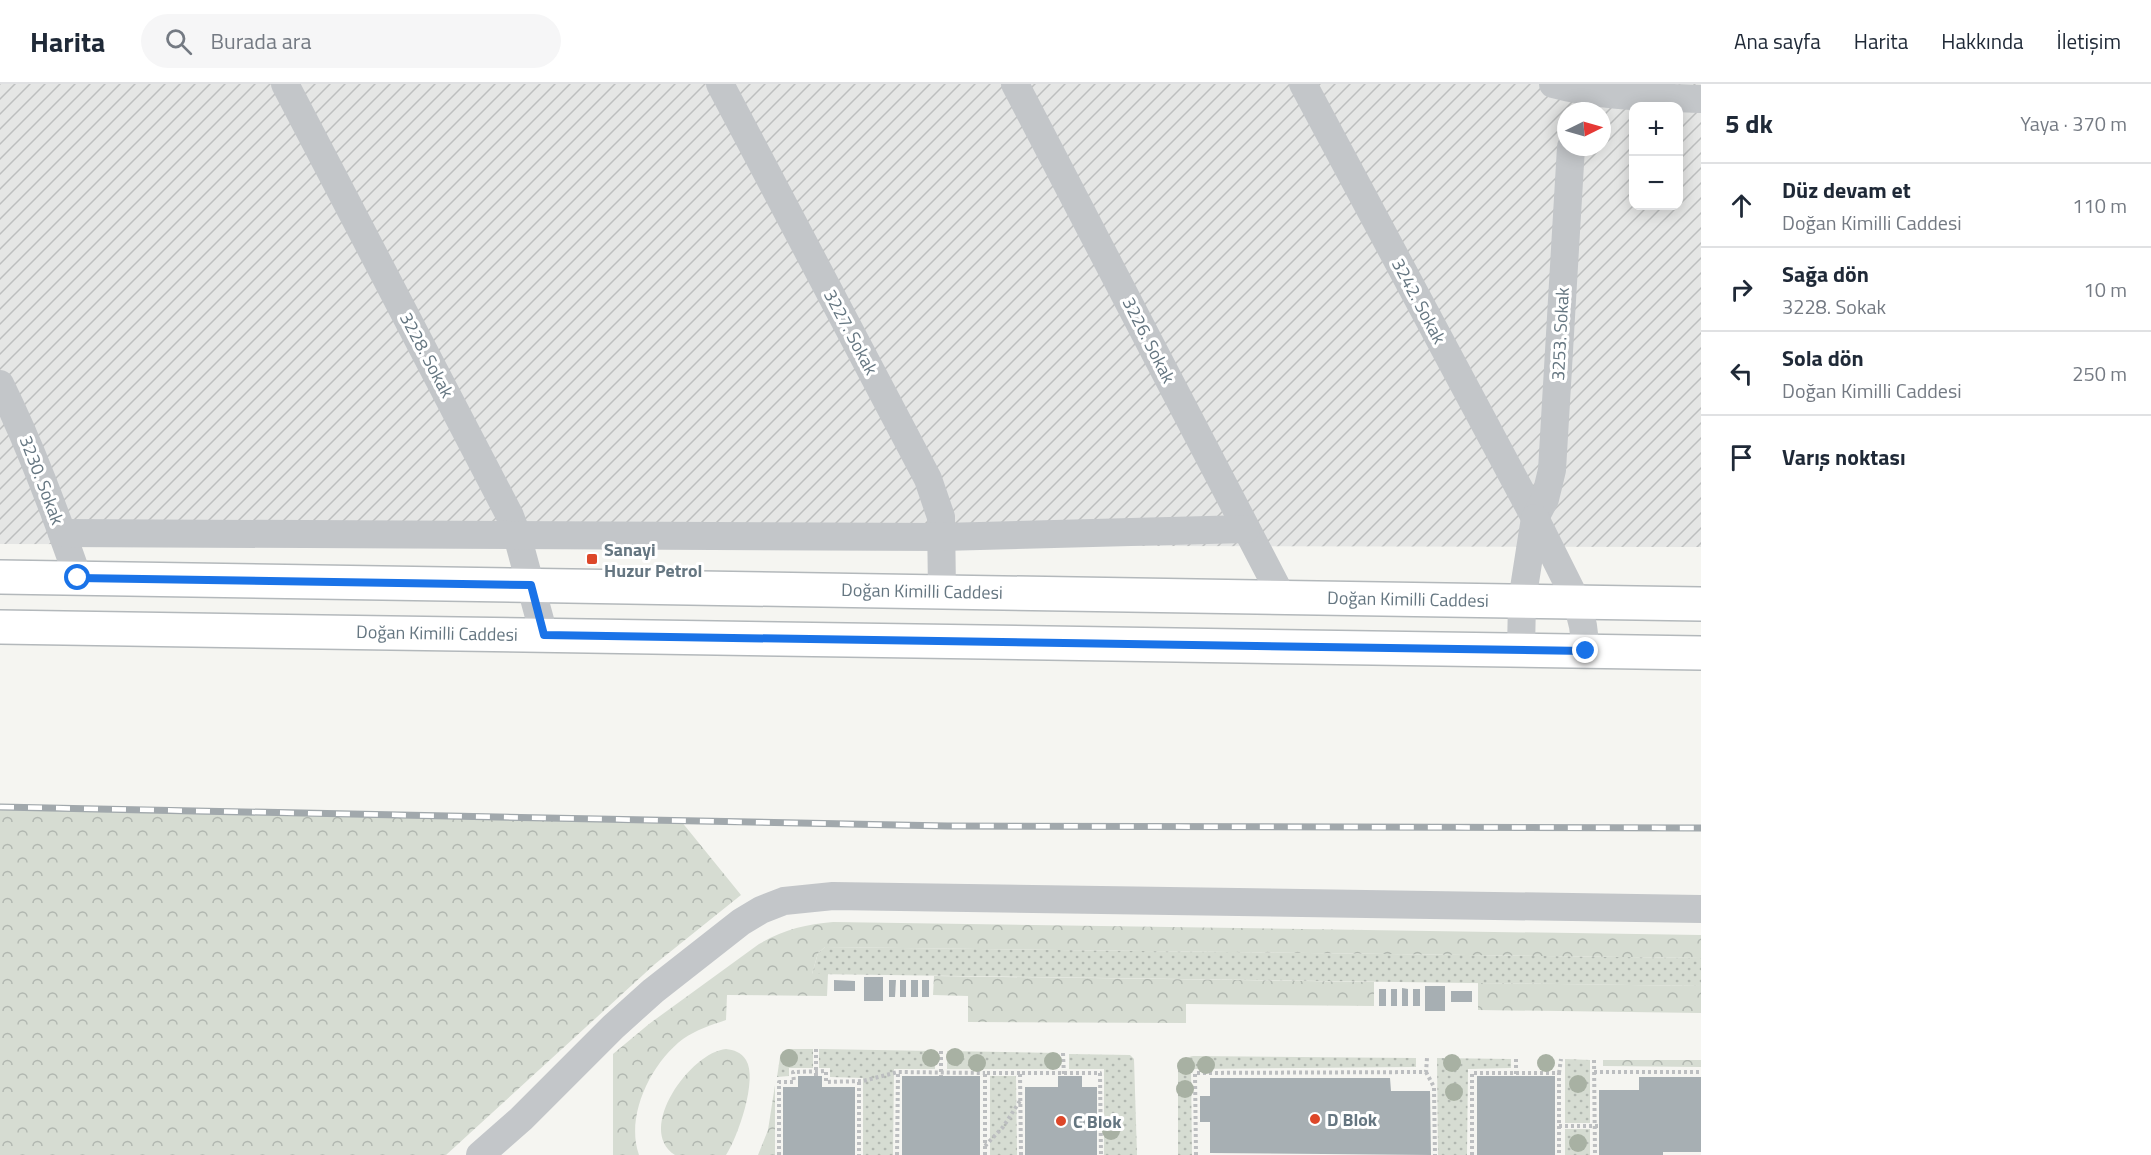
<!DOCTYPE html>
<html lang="tr">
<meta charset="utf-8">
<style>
body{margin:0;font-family:"Titillium Web",sans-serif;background:#f6f6f7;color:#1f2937}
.controls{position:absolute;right:18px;top:18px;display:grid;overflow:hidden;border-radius:12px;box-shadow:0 3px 15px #0003}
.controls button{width:54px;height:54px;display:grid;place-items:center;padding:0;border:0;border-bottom:2px solid #e0e1e3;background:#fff;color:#1f2937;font:30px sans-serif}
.compass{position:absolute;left:1557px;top:18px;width:54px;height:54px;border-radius:50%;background:#fff;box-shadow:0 3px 15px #0003;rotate:85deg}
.stop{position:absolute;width:18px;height:18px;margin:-14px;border:4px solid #1a73e8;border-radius:50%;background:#fff}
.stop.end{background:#1a73e8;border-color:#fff;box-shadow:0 2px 6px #0008}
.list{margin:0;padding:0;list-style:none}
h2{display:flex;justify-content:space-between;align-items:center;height:78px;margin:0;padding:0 24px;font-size:26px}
h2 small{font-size:20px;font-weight:400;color:#747a83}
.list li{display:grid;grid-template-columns:39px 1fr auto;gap:18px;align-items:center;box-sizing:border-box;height:84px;padding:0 24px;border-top:2px solid #e0e1e3}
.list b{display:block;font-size:22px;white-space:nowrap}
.list p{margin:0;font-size:20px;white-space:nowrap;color:#747a83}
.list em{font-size:20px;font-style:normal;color:#747a83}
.icon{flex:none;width:33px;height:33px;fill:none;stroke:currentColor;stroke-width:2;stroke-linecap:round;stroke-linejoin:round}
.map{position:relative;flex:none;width:1701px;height:1071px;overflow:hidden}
header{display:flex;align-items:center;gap:36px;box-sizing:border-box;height:84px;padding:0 30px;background:#fff;border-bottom:2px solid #e0e1e3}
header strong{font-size:28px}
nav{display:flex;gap:33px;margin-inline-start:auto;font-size:21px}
.search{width:420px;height:54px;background:#f6f6f7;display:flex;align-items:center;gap:15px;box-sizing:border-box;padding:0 21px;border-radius:33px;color:#747a83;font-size:22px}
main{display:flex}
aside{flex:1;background:#fff}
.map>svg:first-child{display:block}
.industrial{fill:url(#industrial-furrows);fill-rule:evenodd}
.grass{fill:url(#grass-dots)}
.forest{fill:url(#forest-crowns)}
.building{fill:#a7afb3}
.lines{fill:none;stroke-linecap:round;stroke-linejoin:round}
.major-casing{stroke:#b3b8bb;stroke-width:36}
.path{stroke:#bcbec0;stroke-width:4;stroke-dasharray:3 3;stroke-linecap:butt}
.minor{stroke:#c3c6c9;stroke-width:28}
.major{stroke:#fff;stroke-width:33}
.rail-casing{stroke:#a1a8ac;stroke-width:7}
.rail{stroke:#fff;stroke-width:4.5;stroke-dasharray:14;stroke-linecap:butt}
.tree{fill:#a8b1a3}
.route{stroke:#1a73e8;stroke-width:8}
.poi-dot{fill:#dd4729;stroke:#fff;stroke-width:2}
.labels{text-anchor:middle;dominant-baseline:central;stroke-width:6;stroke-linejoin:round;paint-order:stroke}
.street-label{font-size:18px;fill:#657681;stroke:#fff}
.poi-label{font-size:18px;font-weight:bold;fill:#657681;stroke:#fff;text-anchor:start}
</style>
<header>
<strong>Harita</strong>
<div class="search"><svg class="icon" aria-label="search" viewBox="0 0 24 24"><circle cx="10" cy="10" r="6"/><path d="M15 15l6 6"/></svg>Burada ara</div>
<nav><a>Ana sayfa</a><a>Harita</a><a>Hakkında</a><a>İletişim</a></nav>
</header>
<main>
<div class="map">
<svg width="1701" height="1071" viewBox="0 0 1701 1071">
<defs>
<pattern id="industrial-furrows" width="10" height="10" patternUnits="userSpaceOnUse" patternTransform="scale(1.5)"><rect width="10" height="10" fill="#e5e6e5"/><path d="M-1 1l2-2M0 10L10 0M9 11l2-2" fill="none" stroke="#bdbfbf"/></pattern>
<pattern id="grass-dots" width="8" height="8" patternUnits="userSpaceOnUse" patternTransform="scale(1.5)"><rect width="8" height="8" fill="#d6dcd2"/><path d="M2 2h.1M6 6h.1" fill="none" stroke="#b1b7b0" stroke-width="1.8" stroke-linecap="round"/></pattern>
<pattern id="forest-crowns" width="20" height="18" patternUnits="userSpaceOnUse" patternTransform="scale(1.5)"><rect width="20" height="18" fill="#d6dcd2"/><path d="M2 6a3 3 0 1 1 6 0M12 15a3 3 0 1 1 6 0" fill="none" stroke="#b1b7b0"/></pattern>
</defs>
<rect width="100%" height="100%" fill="#f5f5f1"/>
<path class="industrial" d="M0,0h1701v463l-1701,-3zM1634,22h44v100h-44zM1566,27h36v36h-36z"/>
<g class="grass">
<polygon points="825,863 1701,874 1701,902 812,890 818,869"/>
<polygon points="787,965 813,965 813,984 789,984 789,992 777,993 780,973"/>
<polygon points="819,965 935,967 935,985 894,985 893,1071 863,1071 863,994 830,993 830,984 819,984"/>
<polygon points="947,967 1058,969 1058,985 947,985"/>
<polygon points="1069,970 1130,971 1134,975 1137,1071 1104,1071 1104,985 1069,985"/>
<polygon points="1193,972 1416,974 1416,983 1191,985 1192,1071 1178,1071 1178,984 1181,975"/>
<polygon points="1437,974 1511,975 1511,984 1468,985 1467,1071 1438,1071"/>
<polygon points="1565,975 1590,976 1590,1039 1565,1039"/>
<polygon points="990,992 1016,992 1017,1071 990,1071"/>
<rect x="1565" y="1045" width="25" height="26"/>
</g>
<g class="forest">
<polygon points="0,723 681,737 741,811 655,880 446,1071 0,1071"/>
<path d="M833,838l868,13v23l-876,-11 -7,6 -6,21h16l-1,22 -100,-1 -1,25c-15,5 -30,10 -43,19 -32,24 -58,77 -44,116h-26v-101l36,-30 110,-80c24,-14 47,-20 74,-22z"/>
<polygon points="934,892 1374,898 1374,922 1186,920 1186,939 968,938 968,912 933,911"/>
<polygon points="1478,899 1701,902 1701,929 1478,926"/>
<path d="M726,965c8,1 15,3 20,11 12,19 -8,77 -20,95h-51c-40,-26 16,-103 51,-106z"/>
<polygon points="1603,976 1701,976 1701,983 1603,982"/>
<polygon points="775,1001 775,1071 758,1071 768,1046"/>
</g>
<g class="building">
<rect x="864" y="893" width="19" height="24"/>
<polygon points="834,896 855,897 855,907 834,907"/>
<polygon points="889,896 896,896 895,913 889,913"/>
<rect x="900" y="896" width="6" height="17"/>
<rect x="911" y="896" width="7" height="17"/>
<rect x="922" y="896" width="7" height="17"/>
<rect x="1425" y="902" width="20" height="25"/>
<polygon points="1402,904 1408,905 1408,922 1402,922"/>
<rect x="1379" y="905" width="7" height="17"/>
<rect x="1391" y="905" width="6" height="17"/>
<rect x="1413" y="905" width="7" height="17"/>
<rect x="1451" y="907" width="21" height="11"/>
<polygon points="798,992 822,992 822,1003 855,1003 855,1071 783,1071 783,1003 798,1003"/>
<rect x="902" y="992" width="78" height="79"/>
<polygon points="1058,992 1082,992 1082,1003 1097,1003 1097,1071 1025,1071 1025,1003 1058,1003"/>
<rect x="1477" y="992" width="78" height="79"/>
<polygon points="1639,993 1701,993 1701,1068 1663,1068 1663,1071 1599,1071 1599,1006 1639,1006"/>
<polygon points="1210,994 1390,994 1391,1007 1430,1007 1431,1071 1210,1069 1210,1038 1200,1038 1200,1012 1210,1012"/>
</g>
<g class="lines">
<defs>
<g id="major">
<polyline points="0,493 1701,520"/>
<polyline points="0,543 1701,569"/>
</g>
</defs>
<use href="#major" class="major-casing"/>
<g class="path">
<polyline points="941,967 941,992"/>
<polyline points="1063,969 1064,992"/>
<polyline points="1516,975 1516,992"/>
<polyline points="1594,976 1595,1071"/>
<polyline points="1426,988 1434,1003 1435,1071"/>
<polyline points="1594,988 1701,988"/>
<polyline points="1559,989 1561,975"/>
<polyline points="816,992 816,965"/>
<polyline points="859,998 859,1071"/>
<polyline points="1559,1042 1599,1042"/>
<polyline points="985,1062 1003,1043 1020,1017"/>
<polyline points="779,1071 779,998 794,998 793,988 826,987 826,998 863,997 898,988 985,989"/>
<polyline points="897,1071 898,988"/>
<polyline points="985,1071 985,989 1020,989"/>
<polyline points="1021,1071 1020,989 1100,989 1101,1071"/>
<polyline points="1196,1071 1195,989 1426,988 1427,974"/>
<polyline points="1472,1071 1472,989 1559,989 1559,1071"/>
</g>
<g class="minor">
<polyline points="285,0 510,432 517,451 544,551"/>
<polyline points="720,0 928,395 941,433 942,508"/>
<polyline points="1015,0 1282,513"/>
<polyline points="1303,0 1535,434"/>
<path d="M1553,0c48,13 99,13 148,15"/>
<path d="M0,300c31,63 55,128 78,194"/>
<polyline points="1535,434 1545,415 1552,386 1571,63"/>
<polyline points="62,449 942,453 1246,445"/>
<polyline points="1521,566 1522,517 1535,434 1577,518 1583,542 1586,567"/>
<polyline points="480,1071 521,1035 613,943 653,907 741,838 761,826 784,817 833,812 1701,825"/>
</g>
<use href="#major" class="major"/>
<defs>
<polyline id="rail" points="0,723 947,742 1701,744"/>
</defs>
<use href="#rail" class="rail-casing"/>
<use href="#rail" class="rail"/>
</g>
<g class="tree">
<circle cx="955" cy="973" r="9"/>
<circle cx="789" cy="974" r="9"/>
<circle cx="931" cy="974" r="9"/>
<circle cx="1053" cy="977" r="9"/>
<circle cx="977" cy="979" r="9"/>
<circle cx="1452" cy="979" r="9"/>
<circle cx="1546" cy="979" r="9"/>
<circle cx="1206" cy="981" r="9"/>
<circle cx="1186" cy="982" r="9"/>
<circle cx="1578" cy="1000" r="9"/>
<circle cx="1185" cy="1005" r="9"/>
<circle cx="1454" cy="1008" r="9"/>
<circle cx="1111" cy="1047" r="9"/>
<circle cx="1578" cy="1059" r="9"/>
</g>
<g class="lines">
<polyline class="route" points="78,494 531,501 544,551 1586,567"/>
</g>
<g class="poi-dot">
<rect x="586" y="469" width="12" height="12" rx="3"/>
<circle cx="1315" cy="1035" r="6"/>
<circle cx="1061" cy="1037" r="6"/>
</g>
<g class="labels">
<g class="street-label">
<text transform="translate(1419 217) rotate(62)">3242. Sokak</text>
<text transform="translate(851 248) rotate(62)">3227. Sokak</text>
<text transform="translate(1560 250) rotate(-87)">3253. Sokak</text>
<text transform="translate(1149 256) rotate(63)">3226. Sokak</text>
<text transform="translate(427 271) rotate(62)">3228. Sokak</text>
<text transform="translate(42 396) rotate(69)">3230. Sokak</text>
<text transform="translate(922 507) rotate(1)">Doğan Kimilli Caddesi</text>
<text transform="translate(1408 515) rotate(1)">Doğan Kimilli Caddesi</text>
<text transform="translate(437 549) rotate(1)">Doğan Kimilli Caddesi</text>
</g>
<g class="poi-label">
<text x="604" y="465">Sanayi<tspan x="604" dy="21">Huzur Petrol</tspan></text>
<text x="1327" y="1035">D Blok</text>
<text x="1073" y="1037">C Blok</text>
</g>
</g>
</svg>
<div class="controls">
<button>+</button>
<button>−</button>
</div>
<svg class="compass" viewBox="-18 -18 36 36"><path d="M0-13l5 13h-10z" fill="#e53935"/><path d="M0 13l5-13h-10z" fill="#747a83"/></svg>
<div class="stop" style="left:78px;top:494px"></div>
<div class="stop end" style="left:1586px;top:567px"></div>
</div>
<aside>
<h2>5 dk<small>Yaya · 370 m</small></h2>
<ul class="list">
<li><svg class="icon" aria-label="ahead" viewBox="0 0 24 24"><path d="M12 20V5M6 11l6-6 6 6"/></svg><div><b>Düz devam et</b><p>Doğan Kimilli Caddesi</p></div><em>110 m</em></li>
<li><svg class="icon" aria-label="right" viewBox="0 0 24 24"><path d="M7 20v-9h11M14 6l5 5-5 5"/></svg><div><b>Sağa dön</b><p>3228. Sokak</p></div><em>10 m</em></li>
<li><svg class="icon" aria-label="left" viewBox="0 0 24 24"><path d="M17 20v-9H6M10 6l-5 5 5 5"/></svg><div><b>Sola dön</b><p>Doğan Kimilli Caddesi</p></div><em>250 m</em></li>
<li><svg class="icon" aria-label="arrive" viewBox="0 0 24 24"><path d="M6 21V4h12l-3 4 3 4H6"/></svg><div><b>Varış noktası</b></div></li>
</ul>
</aside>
</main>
